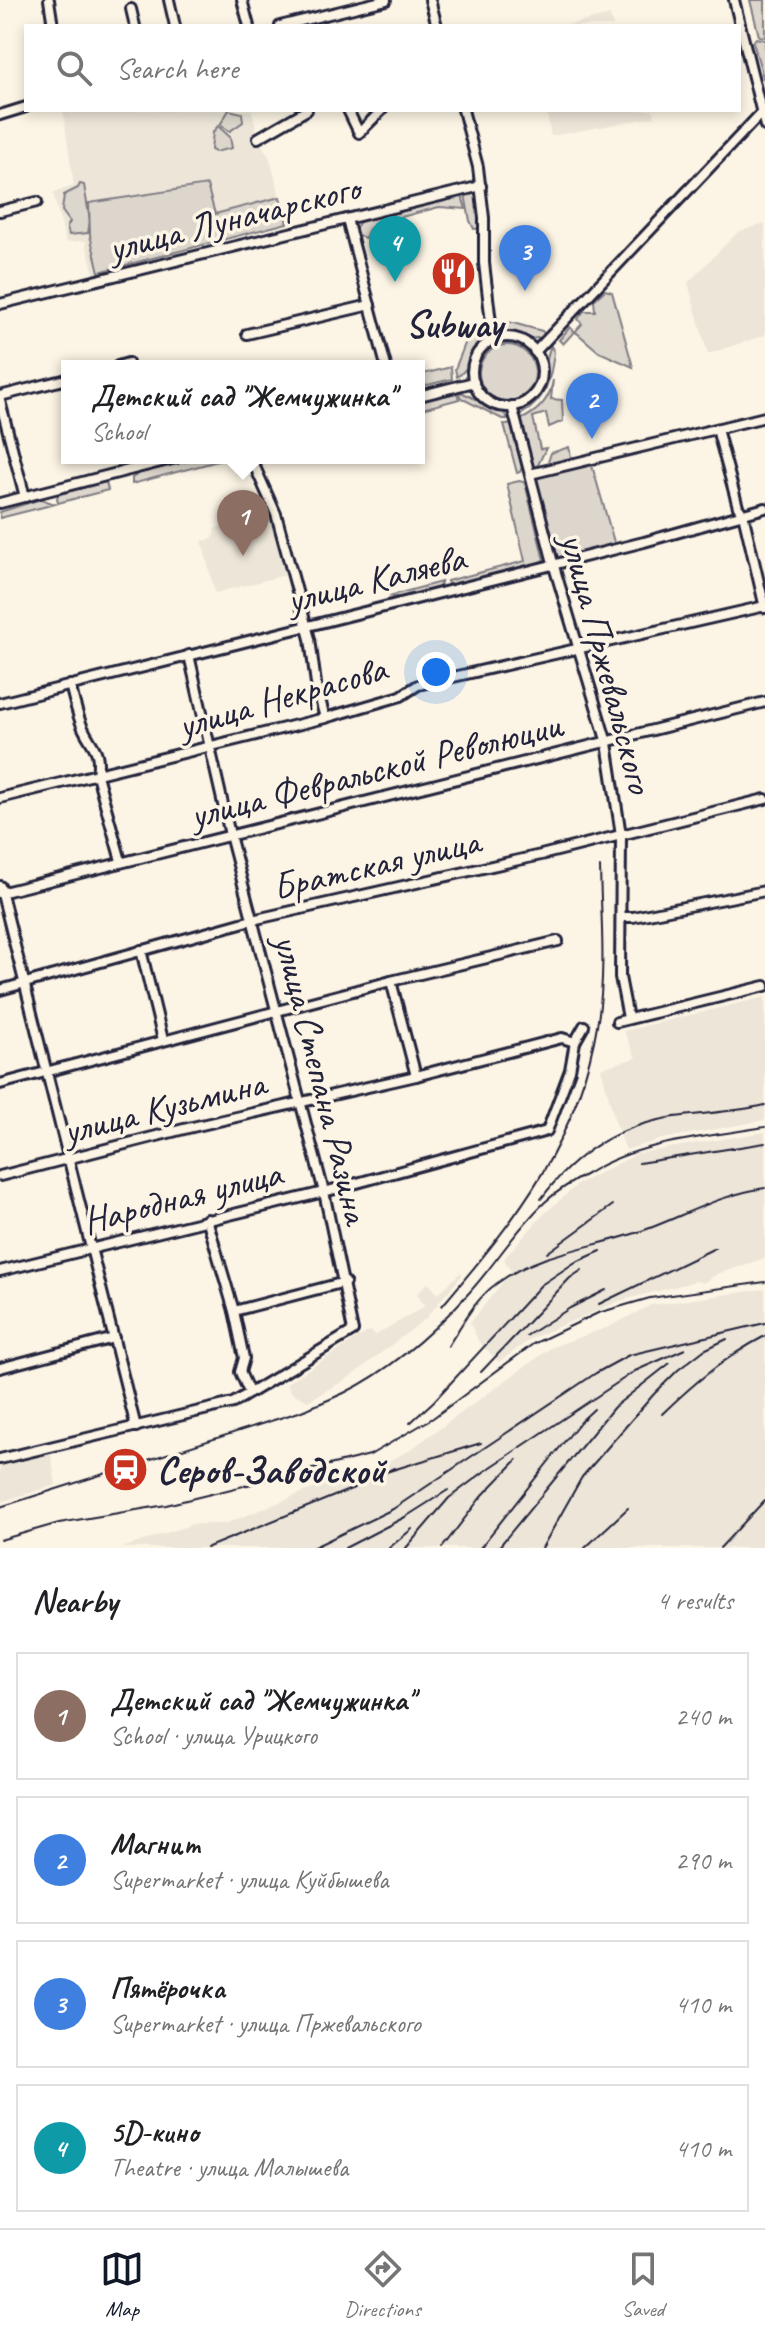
<!DOCTYPE html>
<meta charset="utf-8">
<style>
body{margin:0;font-family:Caveat,sans-serif;background:#f6f6f6;color:#202124}
.you{position:absolute;left:436px;top:672px;width:28px;height:28px;margin:-20px;border:6px solid #fff;border-radius:50%;background:#1a73e8;box-shadow:0 0 0 12px #1a73e833}
.badge{display:grid;place-items:center;width:52px;height:52px;border-radius:50%;background:#111827;color:#fff;font-size:26px;font-weight:700}
.pin{position:absolute;translate:-50% -66px;filter:drop-shadow(0 2px 4px #0008)}
.pin::after{content:'';position:absolute;top:42px;width:28px;height:24px;background:inherit;clip-path:polygon(0 0,100% 0,50% 100%)}
.popup{position:absolute;left:61px;top:360px;width:364px;height:104px;box-sizing:border-box;display:grid;place-content:center;border-radius:0px;background:#fff;filter:drop-shadow(0 2px 6px #0005);font-size:26px;white-space:nowrap;color:#757577}
.popup b{font-size:30px;color:#202124}
.popup::after{content:'';position:absolute;left:50%;top:100%;margin-left:-16px;border:16px solid transparent;border-top-color:#fff}
.list{margin:0;padding:0;list-style:none}
h2{display:flex;justify-content:space-between;align-items:center;height:104px;margin:0;padding:0 32px;font-size:34px}
h2 small{font-size:26px;font-weight:400;color:#757577}
.list li{display:grid;grid-template-columns:52px 1fr auto;gap:24px;align-items:center;box-sizing:border-box;height:128px;margin:0 16px 16px;padding:0 16px;border:2px solid #e0e0e0;border-radius:0px}
.list b{display:block;font-size:30px;white-space:nowrap}
.list p{margin:0;font-size:26px;white-space:nowrap;color:#757577}
.list em{font-size:26px;font-style:normal;color:#757577}
.icon{flex:none;width:44px;height:44px;fill:none;stroke:currentColor;stroke-width:2;stroke-linecap:round;stroke-linejoin:round}
.map{position:relative;flex:none;width:765px;height:1548px;overflow:hidden}
.search{position:absolute;background:#fff;box-shadow:0 4px 12px #0003;left:24px;right:24px;top:24px;height:88px;display:flex;align-items:center;gap:20px;box-sizing:border-box;padding:0 28px;border-radius:0px;color:#757577;font-size:30px}
.sheet{height:680px;background:#fff}
nav{display:flex;justify-content:space-around;align-items:center;box-sizing:border-box;height:112px;border-top:2px solid #e0e0e0;background:#fff;font-size:22px;color:#757577}
nav a{display:grid;justify-items:center;gap:4px}
nav .on{color:#111827}
.map>svg:first-child{display:block}
.built{fill:#ece5d8}
.green{fill:#dcd6cc;stroke:#7f7c84;stroke-width:2}
.lines{fill:none;stroke-linecap:round;stroke-linejoin:round}
.minor-casing{stroke:#22223b;stroke-width:14}
.minor{stroke:#fcf5e5;stroke-width:8}
.rail{stroke:#22223b;stroke-width:2}
.labels{text-anchor:middle;dominant-baseline:central;stroke-width:7;stroke-linejoin:round;paint-order:stroke}
.street-label{font-size:38px;fill:#22223b;stroke:#fcf5e5}
.poi-label{font-size:38px;font-weight:bold;fill:#22223b;stroke:#fcf5e5}
</style>
<div class="map">
<svg width="765" height="1548" viewBox="0 0 765 1548">
<rect width="100%" height="100%" fill="#fcf5e5"/>
<filter id="ink" filterUnits="userSpaceOnUse"><feTurbulence type="fractalNoise" baseFrequency=".0125" numOctaves="2"/><feDisplacementMap in="SourceGraphic" scale="16" xChannelSelector="R" yChannelSelector="G"/><feConvolveMatrix kernelMatrix="1 2 1 2 8 2 1 2 1" color-interpolation-filters="sRGB"/></filter>
<g filter="url(#ink)">
<g class="built">
<polygon points="610,15 613,26 563,26 564,26"/>
<polygon points="63,110 252,110 258,138 270,159 287,223 94,273 85,241 66,242 53,193 74,186"/>
<polygon points="546,110 653,110 655,117 551,136"/>
<polygon points="765,223 765,335 708,354 688,283 738,232"/>
<polygon points="270,515 285,575 215,593 202,541 213,539 215,528"/>
<polygon points="765,997 765,1120 662,1139 626,1150 615,1121 601,1068 636,1058 624,1031"/>
<polygon points="765,1132 765,1258 717,1274 703,1283 696,1281 620,1301 532,1338 499,1362 479,1342 470,1323 511,1272 504,1259 542,1216 578,1184 639,1153"/>
<polygon points="461,1272 462,1275 425,1319 350,1377 308,1401 292,1393 287,1383 369,1331 376,1335 425,1306 417,1294 428,1283 438,1294"/>
<polygon points="765,1289 765,1548 122,1548 193,1524 225,1524 307,1491 366,1473 410,1450 552,1347 609,1327 651,1305"/>
<polygon points="51,1453 56,1485 0,1502 0,1465"/>
</g>
<g class="green">
<polygon points="750,0 765,0 765,37 759,36"/>
<polygon points="756,38 765,40 765,84 753,42"/>
<polygon points="229,110 242,113 243,122 230,131 220,125"/>
<polygon points="218,126 230,137 232,148 215,152 211,150 213,132"/>
<polygon points="80,184 84,185 90,221 88,233 69,235 67,227 70,222 62,211 64,195 78,188"/>
<polygon points="207,185 215,214 280,197 287,223 99,272 90,235 89,203"/>
<polygon points="481,186 484,228 474,229 470,221 464,189"/>
<polygon points="462,196 466,209 439,207 375,224 376,227 369,229 365,238 356,235 356,227 360,222"/>
<polygon points="605,290 612,292 633,367 599,352 577,333 574,332 563,344 559,340 570,327 575,332 582,324 578,319 584,311 595,311 594,300"/>
<path d="M509,322l33,9 4,5c-15,6 -36,0 -48,-11v-2z"/>
<path d="M486,325c1,14 -17,44 -29,52l-2,-8 17,-43z"/>
<circle cx="507" cy="373" r="28"/>
<path d="M551,346l3,6c-3,27 -8,48 -32,62 5,-10 17,-15 21,-27 5,-14 1,-27 8,-41z"/>
<polygon points="451,367 452,379 419,387 419,375"/>
<path d="M553,380l-2,19 11,1 1,21 -14,6 -3,-14 -13,4 7,32 6,-1 -8,17 -6,3 -12,-48c18,-8 30,-20 33,-40z"/>
<polygon points="461,392 504,413 508,419 502,419 461,398 459,394"/>
<polygon points="457,393 459,399 419,410 419,402"/>
<polygon points="504,424 511,425 522,467 520,472 517,473"/>
<polygon points="569,447 572,461 547,465 551,453"/>
<polygon points="199,458 229,458 132,484 132,478 140,473"/>
<polygon points="591,462 616,549 557,558 535,476"/>
<polygon points="519,481 524,482 526,487 544,560 535,564 452,586 448,584 447,581 525,561 507,484"/>
<polygon points="106,482 108,490 58,503 57,498 59,494"/>
<polygon points="41,499 55,504 0,518 0,512"/>
<polygon points="441,582 438,589 405,598 389,596"/>
</g>
<g class="lines">
<defs>
<g id="minor">
<polyline points="49,0 53,26"/>
<polyline points="169,0 175,26"/>
<polyline points="242,0 249,26"/>
<polyline points="430,0 437,26"/>
<polyline points="734,0 765,126"/>
<polyline points="131,9 135,26"/>
<polyline points="280,26 386,0"/>
<polyline points="348,110 359,133 382,110"/>
<polyline points="463,110 478,167 484,218 484,263 493,340"/>
<polyline points="0,115 26,107"/>
<polyline points="258,138 307,110"/>
<polyline points="0,211 37,202"/>
<polyline points="347,219 386,366"/>
<polyline points="0,304 481,186"/>
<polyline points="247,334 370,305"/>
<circle cx="507" cy="372" r="35"/>
<polyline points="535,352 765,109"/>
<polyline points="118,366 128,363"/>
<polyline points="0,396 67,379"/>
<polyline points="419,396 474,382"/>
<polyline points="0,401 25,497"/>
<polyline points="512,406 553,563 607,743 621,835 620,977 628,1018"/>
<polyline points="717,429 738,507 743,514 765,608"/>
<polyline points="251,458 276,514 310,639 316,684 325,718"/>
<polyline points="530,474 765,417"/>
<polyline points="0,503 176,458"/>
<path d="M70,685c4,14 7,30 13,43 10,21 18,21 14,47l24,86"/>
<polyline points="0,703 644,542 765,508"/>
<polyline points="0,798 325,718 401,696 418,685 765,606"/>
<polyline points="0,886 136,1427"/>
<polyline points="0,893 765,702"/>
<polyline points="621,917 633,917 765,891"/>
<polyline points="141,950 163,1040"/>
<polyline points="391,981 416,1076"/>
<polyline points="0,990 252,920 541,855 765,799"/>
<polyline points="617,1022 765,986"/>
<polyline points="0,1084 391,981 558,941"/>
<polyline points="0,1176 188,1128 416,1076 562,1038 575,1042"/>
<polyline points="207,1219 234,1311 244,1358 240,1372 249,1392"/>
<polyline points="0,1271 324,1192 547,1131 570,1070 575,1042 584,1026"/>
<polyline points="234,1311 345,1282"/>
<polyline points="0,1368 114,1338"/>
<polyline points="0,1459 233,1403 353,1331 324,1192 230,835 189,655"/>
</g>
</defs>
<use href="#minor" class="minor-casing"/>
<use href="#minor" class="minor"/>
<g class="rail">
<polyline points="639,1163 765,1143"/>
<path d="M541,1199c34,-46 76,-73 133,-82 30,-4 61,-5 91,-12"/>
<polyline points="547,1253 613,1205"/>
<polyline points="599,1304 715,1248"/>
<path d="M442,1306c77,-91 136,-164 156,-286 8,-49 3,-103 2,-153"/>
<polyline points="526,1336 570,1308 606,1290"/>
<path d="M448,1346c14,-21 27,-47 48,-62 45,-34 103,-36 154,-56 39,-15 73,-34 115,-40"/>
<polyline points="481,1372 570,1278 582,1270"/>
<path d="M662,1414c32,-31 63,-57 103,-78"/>
<polyline points="410,1423 434,1401 541,1285 574,1263 601,1251"/>
<polyline points="386,1472 481,1443"/>
<path d="M0,1507l299,-95c15,-6 30,-12 45,-19 45,-22 89,-61 123,-98 27,-29 48,-65 78,-93 12,-11 30,-22 45,-30 51,-31 117,-35 175,-45"/>
<polyline points="0,1540 59,1523 166,1505 370,1455 433,1418 533,1344 598,1313 650,1298 765,1282"/>
<polyline points="206,1548 354,1488 394,1468"/>
<polyline points="312,1548 393,1509 596,1373 629,1355 765,1323"/>
<polyline points="345,1548 407,1516 448,1490"/>
<polyline points="389,1548 412,1529"/>
<polyline points="406,1548 449,1498 485,1471 635,1371 685,1349"/>
<polyline points="442,1548 481,1497 517,1460"/>
<polyline points="480,1548 580,1422 594,1409"/>
<polyline points="498,1548 614,1407 670,1363"/>
<polyline points="542,1548 582,1477 654,1394 678,1370 704,1350 727,1339"/>
<polyline points="585,1548 628,1508"/>
<polyline points="720,1548 765,1500"/>
</g>
</g>
</g>
<defs>
<symbol id="restaurant-disc" viewBox="-11 -11 22 22"><circle r="9.5" fill="#c8321e" stroke="#fcf5e5"/><path d="M-5-6h1v4h1v-4h1v4h1v-4h1v5L-1.5 .5V6h-2V.5L-5-1ZM5-6V6H3V1.5H1.5Q1.5-4 5-6Z" fill="#fff"/></symbol>
<symbol id="station-disc" viewBox="-11 -11 22 22"><circle r="9.5" fill="#c8321e" stroke="#fcf5e5"/><path d="M-3-6H3Q5-6 5-4V2Q5 4 3 4L4.5 6H3L1.5 4h-3L-3 6H-4.5L-3 4Q-5 4-5 2V-4Q-5-6-3-6ZM-3.5-4v3h7v-3ZM-3.5 1v1.5H-2V1ZM2 1v1.5H3.5V1Z" fill="#fff"/></symbol>
</defs>
<g fill-rule="evenodd">
<use href="#restaurant-disc" x="428" y="248" width="51" height="51"/>
<use href="#station-disc" x="100" y="1444" width="51" height="51"/>
</g>
<g class="labels">
<g class="street-label">
<text transform="translate(234 218) rotate(-14)">улица Луначарского</text>
<text transform="translate(376 579) rotate(-14)">улица Каляева</text>
<text transform="translate(607 663) rotate(75)">улица Пржевальского</text>
<text transform="translate(282 697) rotate(-16)">улица Некрасова</text>
<text transform="translate(376 770) rotate(-14)">улица Февральской Революции</text>
<text transform="translate(376 864) rotate(-13)">Братская улица</text>
<text transform="translate(322 1079) rotate(76)">улица Степана Разина</text>
<text transform="translate(164 1107) rotate(-14)">улица Кузьмина</text>
<text transform="translate(182 1197) rotate(-14)">Народная улица</text>
</g>
<g class="poi-label">
<text x="454" y="324">Subway</text>
<text x="157" y="1470" text-anchor="start">Серов-Заводской</text>
</g>
</g>
</svg>
<div class="you"></div>
<div class="pin badge" style="left:243px;top:556px;background:#8d6e63">1</div>
<div class="popup"><b>Детский сад &quot;Жемчужинка&quot;</b>School</div>
<div class="pin badge" style="left:592px;top:439px;background:#3f7fe0">2</div>
<div class="pin badge" style="left:525px;top:291px;background:#3f7fe0">3</div>
<div class="pin badge" style="left:395px;top:282px;background:#0f9aa8">4</div>
<div class="search"><svg class="icon" aria-label="search" viewBox="0 0 24 24"><circle cx="10" cy="10" r="6"/><path d="M15 15l6 6"/></svg>Search here</div>
</div>
<section class="sheet">
<h2>Nearby<small>4 results</small></h2>
<ul class="list">
<li><span class="badge" style="background:#8d6e63">1</span><div><b>Детский сад &quot;Жемчужинка&quot;</b><p>School · улица Урицкого</p></div><em>240 m</em></li>
<li><span class="badge" style="background:#3f7fe0">2</span><div><b>Магнит</b><p>Supermarket · улица Куйбышева</p></div><em>290 m</em></li>
<li><span class="badge" style="background:#3f7fe0">3</span><div><b>Пятёрочка</b><p>Supermarket · улица Пржевальского</p></div><em>410 m</em></li>
<li><span class="badge" style="background:#0f9aa8">4</span><div><b>5D-кино</b><p>Theatre · улица Малышева</p></div><em>410 m</em></li>
</ul>
</section>
<nav>
<a class="on"><svg class="icon" aria-label="map" viewBox="0 0 24 24"><path d="M3 6l6-2 6 2 6-2v14l-6 2-6-2-6 2zM9 4v14M15 6v14"/></svg>Map</a>
<a><svg class="icon" aria-label="directions" viewBox="0 0 24 24"><path d="M12 3l9 9-9 9-9-9zM9 14v-3h6M13 9l2 2-2 2"/></svg>Directions</a>
<a><svg class="icon" aria-label="saved" viewBox="0 0 24 24"><path d="M7 4h10v16l-5-4-5 4z"/></svg>Saved</a>
</nav>
